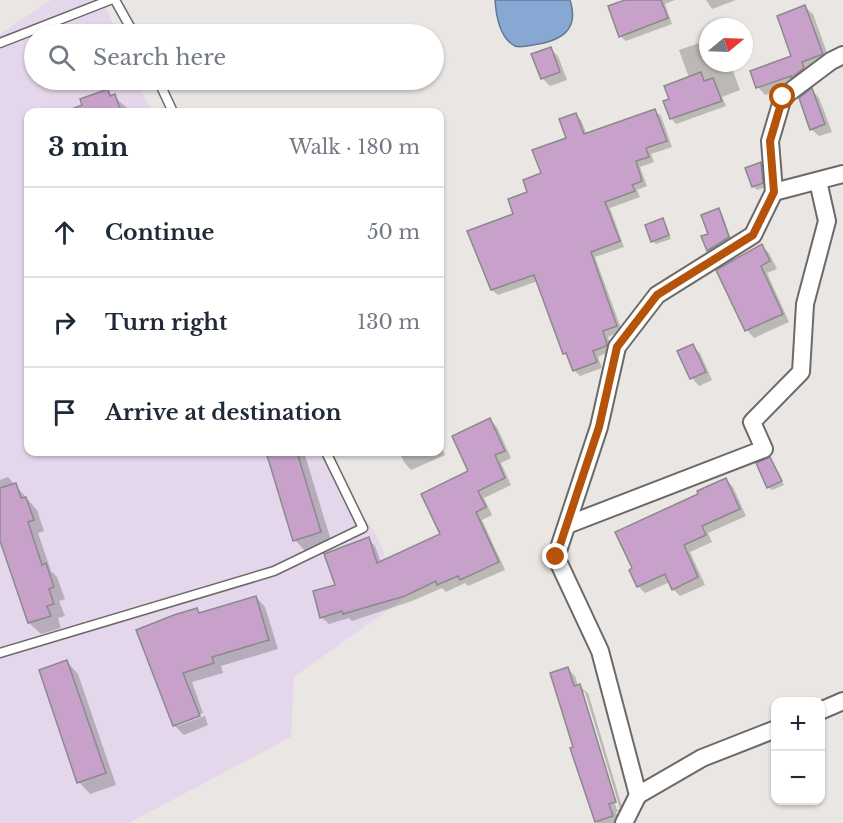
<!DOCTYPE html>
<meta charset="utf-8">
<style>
body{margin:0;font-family:"Libre Baskerville",serif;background:#f2f2f3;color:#1f2937}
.controls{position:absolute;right:18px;bottom:18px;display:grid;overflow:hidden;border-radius:12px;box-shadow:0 2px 4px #0004}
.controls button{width:54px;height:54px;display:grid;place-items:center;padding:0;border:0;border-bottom:2px solid #e0e1e3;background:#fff;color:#1f2937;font:30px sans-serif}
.compass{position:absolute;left:699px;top:18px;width:54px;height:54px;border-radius:50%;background:#fff;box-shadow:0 2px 4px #0004;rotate:71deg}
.stop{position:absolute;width:18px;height:18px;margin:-14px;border:4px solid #b45309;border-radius:50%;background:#fff}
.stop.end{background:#b45309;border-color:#fff;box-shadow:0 2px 6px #0008}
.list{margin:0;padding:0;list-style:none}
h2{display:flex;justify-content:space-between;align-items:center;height:78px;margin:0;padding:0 24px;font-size:26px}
h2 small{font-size:20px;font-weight:400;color:#747a83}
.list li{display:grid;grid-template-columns:39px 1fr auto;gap:18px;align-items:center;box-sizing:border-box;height:90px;padding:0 24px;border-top:2px solid #e0e1e3}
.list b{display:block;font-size:22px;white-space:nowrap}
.list em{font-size:20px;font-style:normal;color:#747a83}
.icon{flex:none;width:33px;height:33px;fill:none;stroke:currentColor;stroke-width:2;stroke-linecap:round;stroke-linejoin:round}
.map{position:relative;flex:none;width:843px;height:823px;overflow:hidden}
.search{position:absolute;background:#fff;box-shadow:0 2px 4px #0004;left:24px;top:24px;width:420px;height:66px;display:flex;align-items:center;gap:15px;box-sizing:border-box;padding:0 21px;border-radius:33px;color:#747a83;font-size:22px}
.panel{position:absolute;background:#fff;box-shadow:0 2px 4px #0004;left:24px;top:108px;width:420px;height:348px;border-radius:12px}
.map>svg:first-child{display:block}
.industrial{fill:#e5d7eb}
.water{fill:#87a8d2;stroke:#627996;stroke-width:1.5}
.shadow{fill:#0003;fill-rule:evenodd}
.building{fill:#c7a1ca;stroke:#8c898c;stroke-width:1.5}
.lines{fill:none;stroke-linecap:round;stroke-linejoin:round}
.service-casing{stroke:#6c6966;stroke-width:11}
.minor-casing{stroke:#6c6966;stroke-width:20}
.service{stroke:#fff;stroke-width:8}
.minor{stroke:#fff;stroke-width:16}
.route{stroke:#b45309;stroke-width:8}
</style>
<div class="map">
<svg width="843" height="823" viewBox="0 0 843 823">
<rect width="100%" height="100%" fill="#eae6e3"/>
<polygon class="industrial" points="51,0 103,0 117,34 34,34 34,80 136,80 152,112 28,112 28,452 321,452 378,538 402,600 294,677 291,737 129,823 0,823 0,34"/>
<path class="water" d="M495,0h75c10,31 -10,41 -37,45 -5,1 -13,3 -18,1 -16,-8 -19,-31 -20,-46z"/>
<g class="shadow">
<polygon points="629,0 675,0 665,4 672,24 626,41 620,36"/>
<polygon points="706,0 736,0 712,9"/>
<polygon points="805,7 813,14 830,61 799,83 765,95 758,87 793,57"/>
<polygon points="708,40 708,63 730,63 740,90 722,97 726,106 676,124 671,118 671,100 689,78 679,50"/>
<polygon points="550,49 558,56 567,80 550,86 542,78"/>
<polygon points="812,90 819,98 832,132 819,136 811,129"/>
<polygon points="107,91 126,107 128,112 86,112 82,100"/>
<polygon points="655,111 661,116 672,147 651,154 654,162 640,167 647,186 637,190 640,197 610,208 624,247 595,257 622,331 608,337 612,350 598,357 602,368 580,376 574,370 570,359 564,353 538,281 498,295 492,290 515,215 568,139 576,115 581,120 587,135"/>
<polygon points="761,164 764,167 766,187 757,190 753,186"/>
<polygon points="719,210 722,214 732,241 712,254 703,237 710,235"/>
<polygon points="662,220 666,224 671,239 656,244 652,241"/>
<polygon points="762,246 769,253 777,269 767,273 789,322 754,338 747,330"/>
<polygon points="692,345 700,353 712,380 699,386 692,378"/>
<polygon points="490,420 497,427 511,458 501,463 511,485 484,498 492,515 482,520 505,570 468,586 465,583 446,592 442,588 412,601 352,621 349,618 329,624 321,617 337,586 368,539 375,546 381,563 442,535 470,472"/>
<polygon points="440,444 445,455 411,470 404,462 399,452 440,452"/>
<polygon points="268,452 304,452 332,544 306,552 295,540"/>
<polygon points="770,459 784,485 772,490 768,487"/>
<polygon points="8,477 37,510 44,531 38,533 51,571 57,577 65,599 59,601 65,616 58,618 61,628 41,634 29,623 0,537 0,480"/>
<polygon points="726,480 733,487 746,516 708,533 712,542 690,552 705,585 680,596 673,589 670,582 645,593 638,586"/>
<polygon points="256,597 265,607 278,649 221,666 223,673 192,682 203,713 177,723 177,726 205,716 208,725 184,735 174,725 138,631 197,609 201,614"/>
<polygon points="67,662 78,674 116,785 90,794 79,782"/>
<path d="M568,669l7,7 3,10 10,7 35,117 -7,2 4,11h-22l-2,-2zM581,692h4l35,117 -3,1z"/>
</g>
<g class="building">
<polygon points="625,0 661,0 668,18 619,37 608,6"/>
<polygon points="805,5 823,54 802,62 804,68 791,78 791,76 756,88 750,71 791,56 777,16"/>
<polygon points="551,47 560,72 541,79 531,54"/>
<polygon points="701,72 704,81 713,78 722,101 670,119 663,101 669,99 664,86"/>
<polygon points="812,88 825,124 810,130 799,98"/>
<polygon points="108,89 110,96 115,94 121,112 69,112 69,110 82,105 80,99"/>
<polygon points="655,109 667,141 646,148 649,157 636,161 642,181 632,185 635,191 605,202 620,241 591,252 617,326 603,331 607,344 606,346 593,351 597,362 573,371 566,353 563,354 534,275 491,290 467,231 513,214 508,199 527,192 523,180 541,173 532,150 566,138 559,119 576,113 584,134"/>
<polygon points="761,162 763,183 752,187 745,168"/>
<polygon points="719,208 729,237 707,251 701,236 708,234 701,215"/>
<polygon points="663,218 669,235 651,242 645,225"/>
<polygon points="762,244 770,261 761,266 783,314 745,331 716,270"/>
<polygon points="693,344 706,372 690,379 677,351"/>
<polygon points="490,418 505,451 495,455 505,478 478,491 486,507 476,512 499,562 460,580 458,576 437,585 436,581 405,596 343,614 342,611 320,618 313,591 335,585 324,554 369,537 377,563 440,534 421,494 468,471 452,436"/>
<polygon points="266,452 297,452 321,532 293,541"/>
<polygon points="770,457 782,481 767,488 756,463"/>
<polygon points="726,478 740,509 702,526 706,535 684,545 698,577 672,590 665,574 637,587 629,570 632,568 615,532 698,494 697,491"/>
<polygon points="16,483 21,498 26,497 34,520 28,522 42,565 46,563 54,587 49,589 54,604 47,606 51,616 28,623 0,541 0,488"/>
<polygon points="256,596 269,640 212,657 214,663 183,673 200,716 173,726 136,630 174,615 197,608 199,613"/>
<polygon points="67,660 106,773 77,783 39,670"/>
<polygon points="568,667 574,686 580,684 616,802 609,804 613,816 595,822 570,748 573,747 550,673"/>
</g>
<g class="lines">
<defs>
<g id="service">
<polyline points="115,0 134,34"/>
<polyline points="0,43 110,0"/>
<polyline points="158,80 173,112"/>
<polyline points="0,653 274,571 363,528 326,452"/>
</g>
<g id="minor">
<polyline points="774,192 843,174"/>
<polyline points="567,525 764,449 752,422 801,372 805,304 827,221 818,181"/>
<polyline points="820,711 843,701"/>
<polyline points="638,795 702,758 776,729"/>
<polyline points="624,823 638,795 600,651 556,557 599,427 617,347 657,295 753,235 774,192 770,141 783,97 831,61 843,55"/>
</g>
</defs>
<use href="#service" class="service-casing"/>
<use href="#minor" class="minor-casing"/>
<use href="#service" class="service"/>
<use href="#minor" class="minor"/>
</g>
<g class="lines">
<polyline class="route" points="556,557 599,427 617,347 657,295 753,235 774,192 770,141 783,97"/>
</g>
</svg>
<div class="controls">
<button>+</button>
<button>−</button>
</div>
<svg class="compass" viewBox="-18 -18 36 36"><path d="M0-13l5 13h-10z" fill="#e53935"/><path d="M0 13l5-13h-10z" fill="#747a83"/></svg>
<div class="stop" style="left:783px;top:97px"></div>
<div class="stop end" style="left:556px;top:557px"></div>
<div class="search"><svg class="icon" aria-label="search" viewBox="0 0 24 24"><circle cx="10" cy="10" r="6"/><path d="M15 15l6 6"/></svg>Search here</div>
<section class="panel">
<h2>3 min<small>Walk · 180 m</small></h2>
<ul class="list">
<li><svg class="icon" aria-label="ahead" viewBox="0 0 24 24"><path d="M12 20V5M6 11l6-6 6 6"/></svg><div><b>Continue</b></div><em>50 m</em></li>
<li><svg class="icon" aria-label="right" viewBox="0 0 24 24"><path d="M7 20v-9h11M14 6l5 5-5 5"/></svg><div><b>Turn right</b></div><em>130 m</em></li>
<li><svg class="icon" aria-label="arrive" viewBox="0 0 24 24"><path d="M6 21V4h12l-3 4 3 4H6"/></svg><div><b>Arrive at destination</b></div></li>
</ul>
</section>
</div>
